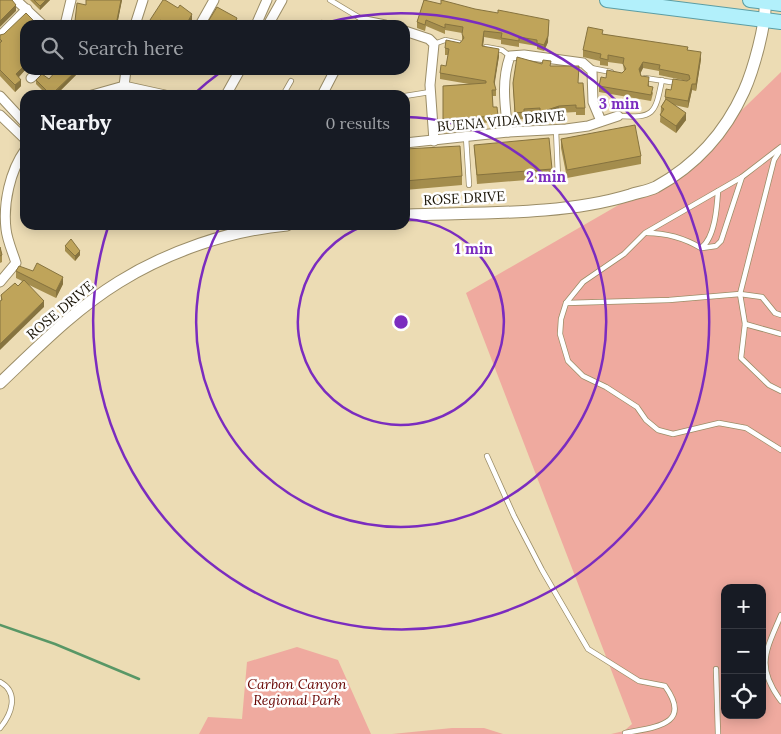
<!DOCTYPE html>
<meta charset="utf-8">
<style>
body{margin:0;font-family:Lora,serif;background:#242831;color:#f1f3f6}
.controls{position:absolute;right:15px;bottom:15px;display:grid;overflow:hidden;border-radius:10px;box-shadow:0 2px 12px #0003}
.controls button{width:45px;height:45px;display:grid;place-items:center;padding:0;border:0;border-bottom:1px solid #363941;background:#171b24;color:#f1f3f6;font:25px sans-serif}
.list{margin:0;padding:0;list-style:none}
h2{display:flex;justify-content:space-between;align-items:center;height:65px;margin:0;padding:0 20px;font-size:21px}
h2 small{font-size:16px;font-weight:400;color:#9ea1a6}
.icon{flex:none;width:28px;height:28px;fill:none;stroke:currentColor;stroke-width:2;stroke-linecap:round;stroke-linejoin:round}
.map{position:relative;flex:none;width:781px;height:734px;overflow:hidden}
.search{position:absolute;background:#171b24;box-shadow:0 2px 12px #0003;left:20px;top:20px;width:390px;height:55px;display:flex;align-items:center;gap:12px;box-sizing:border-box;padding:0 18px;border-radius:15px;color:#9ea1a6;font-size:19px}
.panel{position:absolute;background:#171b24;box-shadow:0 2px 12px #0003;left:20px;top:90px;width:390px;height:140px;border-radius:15px}
.map>svg:first-child{display:block}
.green{fill:#efaa9f;fill-rule:evenodd}
.lines{fill:none;stroke-linecap:round;stroke-linejoin:round}
.stream{stroke:#599766;stroke-width:2.5}
.lane-casing{stroke:#9b8d67;stroke-width:6}
.street-casing{stroke:#9b8d67;stroke-width:11}
.secondary-casing{stroke:#9b8d67;stroke-width:13}
.primary-casing{stroke:#5b9da4;stroke-width:16}
.lane{stroke:#fff;stroke-width:4.5}
.street{stroke:#fff;stroke-width:9}
.secondary{stroke:#fff;stroke-width:11}
.primary{stroke:#b2f0fb;stroke-width:14}
.wall{fill:#a48d4d}
.shaded-wall{fill:#86733f}
.building{fill:#bfa45a;stroke:#86733f}
.ring{fill:none;stroke:#7b2cbf;stroke-width:2.5}
.labels{text-anchor:middle;dominant-baseline:central;stroke-width:5;stroke-linejoin:round;paint-order:stroke}
.street-label{font-size:14px;fill:#1b1507;stroke:#fefefe}
.park-label{font-size:14px;font-style:italic;fill:#670502;stroke:#fefefe}
.centre{fill:#7b2cbf;stroke:#fefefe;stroke-width:2.5}
.ring-label{font-size:15px;text-anchor:middle;font-weight:bold;fill:#7b2cbf;stroke:#fefefe;stroke-width:5;stroke-linejoin:round;paint-order:stroke}
</style>
<div class="map">
<svg width="781" height="734" viewBox="0 0 781 734">
<rect width="100%" height="100%" fill="#ecdcb4"/>
<g class="green">
<path d="M781,72v662h-170l13,-3 8,-7 -166,-431 215,-124zM725,588h37v127h-37z"/>
<polygon points="297,647 338,660 371,734 199,734 208,717 242,719 247,662"/>
<polygon points="452,728 484,728 503,734 392,734"/>
</g>
<g class="lines">
<polyline class="stream" points="0,625 55,644 139,679"/>
<defs>
<g id="lane">
<polyline points="330,0 365,21"/>
<polyline points="321,25 322,23"/>
<polyline points="434,44 445,40 459,43"/>
<polyline points="486,47 502,50 510,56"/>
<polyline points="591,68 611,72"/>
<polyline points="645,78 677,83"/>
<polyline points="283,95 291,81"/>
<polyline points="405,96 430,92"/>
<path d="M618,116c36,2 37,-1 44,-36"/>
<polyline points="556,130 558,177"/>
<polyline points="466,137 469,185"/>
<polyline points="781,147 742,177 645,233 624,254 583,282 566,303 561,319 560,334 568,361 583,376 606,387 637,407 646,420 658,430 673,434 719,423 746,428 781,450"/>
<polyline points="781,149 774,160 740,294 745,324 741,358 769,385 781,391"/>
<path d="M647,233c19,0 37,5 54,15 14,-10 16,-41 17,-57"/>
<polyline points="702,248 716,246 721,241 742,177"/>
<polyline points="566,303 669,300 740,294 762,297 775,313 781,315"/>
<polyline points="745,324 781,334"/>
<path d="M487,456l27,60 28,54 46,79 51,32 26,5c28,39 -10,41 -40,47"/>
<path d="M781,615c-15,36 -26,51 0,86"/>
<polyline points="716,669 718,734"/>
<path d="M0,682c20,11 11,33 0,46"/>
</g>
<g id="street">
<polyline points="16,0 43,25"/>
<polyline points="65,25 71,0"/>
<polyline points="135,25 143,0"/>
<polyline points="200,25 214,0"/>
<polyline points="256,25 267,0"/>
<polyline points="268,25 282,0"/>
<polyline points="358,25 365,21 385,25"/>
<polyline points="405,31 429,39 434,44 430,85 434,141"/>
<polyline points="0,36 27,9"/>
<polyline points="31,78 40,70"/>
<polyline points="124,86 126,70"/>
<polyline points="92,95 124,86 165,95"/>
<polyline points="226,95 240,70"/>
<polyline points="322,95 335,70"/>
<polyline points="0,96 25,123"/>
<polyline points="0,115 25,139"/>
<path d="M508,132c-3,-27 -7,-50 2,-76l14,-1 59,8 9,8 1,31 8,19"/>
<polyline points="405,143 508,132 566,129 588,126 618,116"/>
<path d="M0,282l16,-19c-3,-10 -9,-23 -10,-34 -3,-26 4,-58 19,-79"/>
</g>
<g id="secondary">
<path d="M405,215c73,-3 156,1 225,-20 9,-3 18,-4 26,-8 40,-22 69,-54 88,-96 9,-20 23,-68 21,-91"/>
<path d="M0,383c37,-35 75,-74 119,-101 48,-30 111,-52 168,-57"/>
</g>
<g id="primary">
<polyline points="607,0 781,22"/>
<polyline points="750,0 781,4"/>
</g>
</defs>
<use href="#lane" class="lane-casing"/>
<use href="#street" class="street-casing"/>
<use href="#secondary" class="secondary-casing"/>
<use href="#primary" class="primary-casing"/>
<use href="#lane" class="lane"/>
<use href="#street" class="street"/>
<use href="#secondary" class="secondary"/>
<use href="#primary" class="primary"/>
</g>
<g class="wall">
<polygon points="30,0 50,0 40,10"/>
<polygon points="122,0 117,25 75,25 75,21 86,5"/>
<polygon points="424,0 548,42 544,51 537,49 537,46 519,43 519,47 501,44 501,40 484,37 483,47 499,56 494,84 496,90 496,96 492,96 493,107 498,116 498,122 443,125 443,86 469,84 440,79 440,73 446,66 448,55 445,55 445,48 460,43 462,41 462,33 445,30 445,34 426,26 425,31 417,28 417,22"/>
<polygon points="150,20 192,21 190,25 150,25"/>
<polygon points="25,25 25,70 31,70 28,72 25,70 19,77 21,86 15,92 0,76 0,35 4,34"/>
<polygon points="603,34 688,50 701,59 696,91 692,90 688,108 674,105 686,120 676,133 660,122 661,107 665,100 665,97 671,90 687,81 659,75 659,71 643,68 640,74 641,76 649,84 649,86 653,93 651,101 599,92 599,86 606,78 622,73 624,71 623,64 608,62 608,66 600,65 600,61 583,57 583,50"/>
<polygon points="542,64 551,66 578,83 585,108 585,115 576,115 576,112 559,113 547,116 547,119 540,119 540,114 524,115 524,119 515,120 513,83"/>
<polygon points="79,70 79,72 56,95 47,95 36,84 36,80 49,79"/>
<polygon points="561,139 641,156 641,164 567,178 561,148"/>
<polygon points="474,145 552,169 552,178 477,184"/>
<polygon points="405,149 462,176 462,185 405,190"/>
<polygon points="65,246 80,255 75,261 65,251"/>
<polygon points="0,247 2,255 2,262 0,263"/>
<polygon points="16,271 63,284 56,298 27,284 44,307 1,300 1,295 18,286 22,281 16,278"/>
</g>
<g class="shaded-wall">
<polygon points="46,0 50,0 40,10 40,6"/>
<polygon points="121,0 122,0 117,25 116,25"/>
<polygon points="16,5 16,11 0,27 0,21"/>
<polygon points="192,14 192,21 190,25 186,25"/>
<polygon points="237,18 237,25 234,25"/>
<polygon points="549,20 548,42 544,51 544,45"/>
<polygon points="484,31 484,37 482,53 482,46"/>
<polygon points="499,49 499,56 494,88 494,82"/>
<polygon points="701,52 701,59 696,91 696,84"/>
<polygon points="643,62 643,68 639,76 639,69"/>
<polygon points="25,65 25,70 16,80 16,74"/>
<polygon points="77,70 79,70 79,72 56,95 52,95"/>
<polygon points="21,80 21,86 15,92 15,85"/>
<polygon points="692,84 692,90 688,108 688,101"/>
<polygon points="559,106 559,113 547,116 547,110"/>
<polygon points="686,113 686,120 676,133 676,126"/>
<polygon points="80,251 80,255 75,261 75,256"/>
<polygon points="63,277 63,284 56,298 56,291"/>
<polygon points="44,301 44,307 0,350 0,344"/>
</g>
<g class="building">
<polygon points="0,0 12,0 16,5 0,21"/>
<polygon points="34,0 46,0 40,6"/>
<polygon points="86,0 121,0 116,25 81,25 82,23 75,21 77,3 86,5"/>
<polygon points="163,0 165,0 178,8 180,5 192,14 186,25 167,25 160,20 157,24 150,20"/>
<polygon points="424,0 441,4 441,0 475,9 498,13 498,10 549,20 548,36 544,45 537,43 537,40 519,37 519,41 501,38 502,33 484,31 482,46 499,49 494,82 496,90 492,90 493,107 497,107 498,116 443,119 443,86 486,83 486,81 440,73 441,65 446,66 449,49 445,48 446,40 460,43 464,38 462,34 463,27 445,24 445,28 426,20 425,25 417,22"/>
<polygon points="217,7 237,18 234,25 206,25"/>
<polygon points="26,13 38,25 25,25 25,65 16,74 21,80 15,85 0,70 0,43 2,41 0,39 0,35 4,34"/>
<polygon points="588,27 603,30 602,34 688,47 687,50 701,52 696,84 692,84 688,101 665,97 666,89 671,90 673,79 687,81 690,79 689,75 659,69 660,65 643,62 639,69 641,76 649,77 648,86 653,87 651,95 599,86 601,77 606,78 607,70 622,73 626,69 623,64 624,58 608,55 608,60 600,58 601,54 583,50"/>
<polygon points="517,57 542,64 543,60 551,61 550,66 579,66 578,83 583,83 585,108 576,108 576,105 559,106 547,110 547,112 540,113 540,108 524,109 524,112 515,113 513,83"/>
<polygon points="57,70 77,70 51,95 36,80 42,74 49,79"/>
<polygon points="666,99 686,113 676,126 660,115 664,109 661,107"/>
<polygon points="635,125 641,156 567,170 561,139"/>
<polygon points="549,138 552,169 477,175 474,145"/>
<polygon points="460,146 462,176 405,181 405,149"/>
<polygon points="71,239 80,251 75,256 65,246"/>
<polygon points="0,247 2,255 0,256"/>
<polygon points="37,263 63,277 56,291 16,271 19,266 33,271"/>
<polygon points="24,280 44,301 0,344 0,301 2,300 1,295 15,283 18,286"/>
</g>
<g class="ring">
<path d="M405 219A103 103 0 1 1 366 225"/>
<path d="M406 117A205 205 0 1 1 220 226"/>
<path d="M193 95A308 308 0 0 1 222 71M321 24A308 308 0 1 1 108 227"/>
</g>
<g class="labels">
<g class="street-label">
<text transform="translate(501 121) rotate(-5)">BUENA VIDA DRIVE</text>
<text transform="translate(464 198) rotate(-3)">ROSE DRIVE</text>
<text transform="translate(60 310) rotate(-40)">ROSE DRIVE</text>
</g>
<g class="park-label">
<text x="297" y="684">Carbon Canyon<tspan x="297" dy="16">Regional Park</tspan></text>
</g>
</g>
<circle cx="401" cy="322" r="8" class="centre"/>
<g class="ring-label">
<text x="619" y="109">3 min</text>
<text x="546" y="182">2 min</text>
<text x="474" y="254">1 min</text>
</g>
</svg>
<div class="controls">
<button>+</button>
<button>−</button>
<button><svg class="icon" aria-label="locate" viewBox="0 0 24 24"><circle cx="12" cy="12" r="6"/><path d="M12 2v4M12 18v4M2 12h4M18 12h4"/></svg></button>
</div>
<div class="search"><svg class="icon" aria-label="search" viewBox="0 0 24 24"><circle cx="10" cy="10" r="6"/><path d="M15 15l6 6"/></svg>Search here</div>
<section class="panel">
<h2>Nearby<small>0 results</small></h2>
<ul class="list">
</ul>
</section>
</div>
